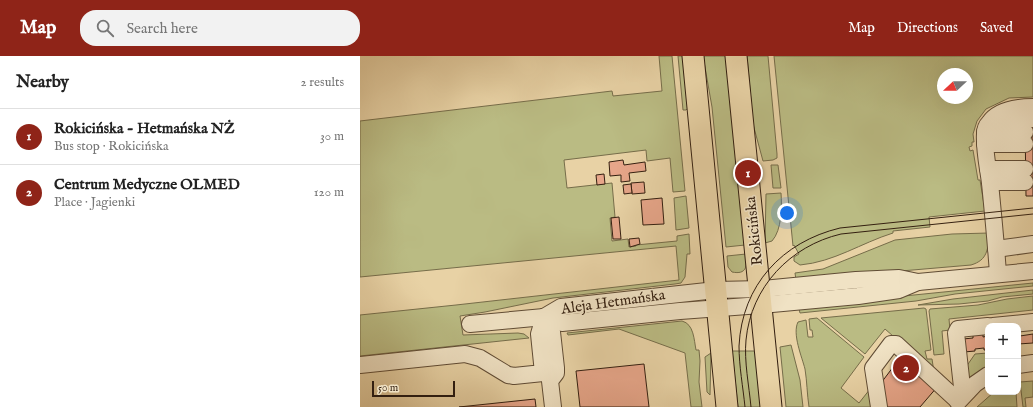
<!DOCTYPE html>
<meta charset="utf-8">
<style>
body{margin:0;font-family:"IM FELL English",serif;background:#f2f2f2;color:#222}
.controls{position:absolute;right:12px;bottom:12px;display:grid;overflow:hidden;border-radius:8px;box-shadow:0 4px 16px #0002}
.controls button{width:36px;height:36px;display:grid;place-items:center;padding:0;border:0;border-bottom:1px solid #e0e0e0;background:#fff;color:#222;font:20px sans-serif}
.compass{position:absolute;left:577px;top:12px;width:36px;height:36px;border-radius:50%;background:#fff;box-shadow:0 4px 16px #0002;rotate:248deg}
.scale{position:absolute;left:12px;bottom:10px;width:83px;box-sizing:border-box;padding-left:4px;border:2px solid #331f10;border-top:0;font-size:11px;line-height:14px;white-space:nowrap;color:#331f10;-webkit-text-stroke:3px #f0e2c4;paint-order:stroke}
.you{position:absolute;left:427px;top:157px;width:14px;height:14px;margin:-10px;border:3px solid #fff;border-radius:50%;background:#1a73e8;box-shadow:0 0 0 6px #1a73e833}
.badge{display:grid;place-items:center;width:26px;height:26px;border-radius:50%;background:#8f2418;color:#fff;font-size:13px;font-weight:700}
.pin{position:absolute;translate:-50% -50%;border:2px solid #fff;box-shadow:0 1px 4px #0006}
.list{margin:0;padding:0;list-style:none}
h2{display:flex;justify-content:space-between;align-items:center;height:52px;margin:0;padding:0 16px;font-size:17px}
h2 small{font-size:13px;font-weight:400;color:#767676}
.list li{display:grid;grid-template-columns:26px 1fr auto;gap:12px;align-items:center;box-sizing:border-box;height:56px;padding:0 16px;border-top:1px solid #e0e0e0}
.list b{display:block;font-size:15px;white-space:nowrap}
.list p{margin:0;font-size:13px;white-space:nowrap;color:#767676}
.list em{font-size:13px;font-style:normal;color:#767676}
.icon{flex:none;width:22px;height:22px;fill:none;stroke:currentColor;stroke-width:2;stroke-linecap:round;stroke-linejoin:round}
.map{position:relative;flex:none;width:673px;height:351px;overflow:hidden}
header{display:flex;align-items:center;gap:24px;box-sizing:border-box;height:56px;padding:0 20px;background:#8f2418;color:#fff}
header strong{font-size:19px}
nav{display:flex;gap:22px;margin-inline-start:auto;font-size:14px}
.search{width:280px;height:36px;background:#f2f2f2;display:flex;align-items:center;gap:10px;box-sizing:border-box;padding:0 14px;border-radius:16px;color:#767676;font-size:15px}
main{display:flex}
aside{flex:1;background:#fff}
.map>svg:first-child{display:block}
.green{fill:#babb83;stroke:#766d4a;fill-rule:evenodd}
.building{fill:#e7a68a;stroke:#331f10}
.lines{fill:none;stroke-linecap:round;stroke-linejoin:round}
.minor-casing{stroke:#604c35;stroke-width:18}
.major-casing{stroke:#331f10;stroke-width:23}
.minor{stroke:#f0e2c4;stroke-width:16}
.major{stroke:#e8d2a5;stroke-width:21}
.tram{stroke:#331f10;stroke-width:1}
.labels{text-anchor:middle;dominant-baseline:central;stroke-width:3;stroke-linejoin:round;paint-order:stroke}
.street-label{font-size:15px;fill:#331f10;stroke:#f0e2c4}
</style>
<header>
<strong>Map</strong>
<div class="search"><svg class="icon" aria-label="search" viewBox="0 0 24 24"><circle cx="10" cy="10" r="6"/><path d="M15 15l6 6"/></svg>Search here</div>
<nav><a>Map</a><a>Directions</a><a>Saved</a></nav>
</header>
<main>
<aside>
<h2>Nearby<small>2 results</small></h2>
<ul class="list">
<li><span class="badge">1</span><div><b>Rokicińska - Hetmańska NŻ</b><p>Bus stop · Rokicińska</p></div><em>30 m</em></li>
<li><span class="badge">2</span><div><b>Centrum Medyczne OLMED</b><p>Place · Jagienki</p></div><em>120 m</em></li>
</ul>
</aside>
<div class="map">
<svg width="673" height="351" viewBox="0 0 673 351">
<rect width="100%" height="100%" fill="#e8d2a5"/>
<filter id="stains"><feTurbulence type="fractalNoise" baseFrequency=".005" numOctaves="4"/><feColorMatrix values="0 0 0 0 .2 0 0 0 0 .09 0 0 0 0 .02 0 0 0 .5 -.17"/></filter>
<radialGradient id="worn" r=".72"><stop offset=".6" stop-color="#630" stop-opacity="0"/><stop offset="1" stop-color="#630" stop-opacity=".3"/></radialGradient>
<g class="green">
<polygon points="299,0 312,0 325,135 313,136 310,102 287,105 286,94 204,104 207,132 252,127 255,161 250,162 252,185 268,183 269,191 276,190 276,189 317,185 317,180 329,178 330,198 327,198 325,221 321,227 315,228 193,242 125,256 100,260 103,279 158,277 164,278 169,282 0,300 0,259 96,249 319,224 316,190 0,221 0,65 252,35 253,40 302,35"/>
<polygon points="318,0 323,0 328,52 326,54 323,54"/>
<polygon points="343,0 367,0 385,189 366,191 352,51"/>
<polygon points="387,0 408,0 417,98 417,102 413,104 403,105 393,68"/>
<path d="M414,0h259v41l-24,1 -23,11 -9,12 -4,13 1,8h-2v4l-3,1 1,4 3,-1 5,30h2l5,31 -56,6 1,10 -37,4v2c-32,10 -59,29 -93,32l-6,-4v-4l5,-3 -5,-9 -1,1 -3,-30 -2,-2 1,-7zM583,18h24v24h-24z"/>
<polygon points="411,109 418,109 421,132 413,132"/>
<path d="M421,137c1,13 1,37 -9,48l-7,2 1,-49z"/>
<polygon points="326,140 329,172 316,174 314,142"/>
<path d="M629,177c-1,16 -1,27 -18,32l-175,15 -1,-7 28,-4 72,-29 57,-6z"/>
<path d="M386,198c1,12 1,21 -14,18l-4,-5 -1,-11z"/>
<polygon points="673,227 673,230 595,238 556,245 440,257 439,253 544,240"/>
<polygon points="673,234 673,238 642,241 628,245 599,248 558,249 593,243"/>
<polygon points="673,240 673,254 589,263 590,274 582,275 584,298 574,299 569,255 570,253 618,249 647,243"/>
<polygon points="564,252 566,253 571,294 565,295 567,303 572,303 574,316 525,273 505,298 461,262"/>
<path d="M457,262l47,39 -23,31 18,15 15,-19 2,23h-67c-2,-13 -2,-26 -4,-38 -3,-12 -13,-35 -7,-47l8,-2 2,17h5l-1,-7h-2l-1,-11z"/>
<path d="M322,265c12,3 12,19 14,29h3l1,11 -1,21 3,25h-11l-6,-54 -66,-24 -51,6 -1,-2z"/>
<polygon points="431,289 440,324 443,351 426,351 420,291"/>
<polygon points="372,295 396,295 401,351 378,351"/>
<polygon points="351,297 350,339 347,336 345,301"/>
<polygon points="628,297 628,313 608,327 606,311 615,298"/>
<polygon points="673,325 673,341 665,342 666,351 663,351 660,326"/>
<polygon points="634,336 656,336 657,351 617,351"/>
</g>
<g class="building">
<polygon points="665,65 673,65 673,140 666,140"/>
<polygon points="263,104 264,109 285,106 286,115 269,117 270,125 261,126 261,119 250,120 249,106"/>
<polygon points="244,118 245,128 237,129 236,119"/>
<polygon points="284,126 285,137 272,138 271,127"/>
<polygon points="271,128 272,137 264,138 263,129"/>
<polygon points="302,142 304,168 283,169 281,144"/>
<polygon points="259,161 261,183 253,183 251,162"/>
<polygon points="279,182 280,188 270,191 269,183"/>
<polygon points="658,277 660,277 660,280 673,278 673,287 658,288"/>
<polygon points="623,278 623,281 628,280 628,294 624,294 624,292 615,293 615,295 604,296 603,283 613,282 613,279"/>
<polygon points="543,298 578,330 560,351 524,351 521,327"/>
<polygon points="284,308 289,351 220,351 216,315"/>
<polygon points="175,343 176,351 99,351"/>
</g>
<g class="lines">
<defs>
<g id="minor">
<polyline points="633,63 673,63"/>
<polyline points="625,76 665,76"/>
<polyline points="625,88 665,88"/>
<polyline points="628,113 665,113"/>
<polyline points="630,126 665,126"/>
<polyline points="636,193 673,188"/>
<path d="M638,218c-2,-30 -5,-61 -8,-91 -2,-16 -6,-33 -5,-49 0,-4 1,-8 4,-11 9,-14 29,-16 44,-16"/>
<polyline points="184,261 201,251 356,234 403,233 496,224 539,222 558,226"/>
<polyline points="184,261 192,276 196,312 196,317 190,325 193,351"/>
<polyline points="110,268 184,261 191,262 202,267 320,255 401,249 498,240 539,234 558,226 673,215"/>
<polyline points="633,270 673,266"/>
<polyline points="0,309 105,298 120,302 148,319 154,320 183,317 179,278 184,261"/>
<polyline points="658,309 673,307"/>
<polyline points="603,340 596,277 598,273 628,270"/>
<polyline points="598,346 615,328 628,319"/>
<polyline points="519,351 513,312 531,288 536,288 598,345"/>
</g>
<g id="major">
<polyline points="333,0 367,351"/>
<polyline points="376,0 411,351"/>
</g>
</defs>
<use href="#minor" class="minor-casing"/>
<use href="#major" class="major-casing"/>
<use href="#minor" class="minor"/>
<use href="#major" class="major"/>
<g class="tram">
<path d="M385,351c-2,-20 -6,-41 -6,-61 3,-61 43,-104 101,-118l193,-20"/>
<path d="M391,351c-2,-22 -7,-45 -5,-67 5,-53 44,-94 95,-106l192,-20"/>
</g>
</g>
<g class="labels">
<g class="street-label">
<text transform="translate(394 175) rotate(-96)">Rokicińska</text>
<text transform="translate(253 246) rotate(-8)">Aleja Hetmańska</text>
</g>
</g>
<rect width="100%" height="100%" filter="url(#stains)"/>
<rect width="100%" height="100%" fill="url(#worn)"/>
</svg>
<div class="controls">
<button>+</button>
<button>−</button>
</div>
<svg class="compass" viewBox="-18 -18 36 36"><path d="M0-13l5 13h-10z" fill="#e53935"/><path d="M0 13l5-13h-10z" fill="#767676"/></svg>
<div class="scale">50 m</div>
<div class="you"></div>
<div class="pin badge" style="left:388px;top:117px">1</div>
<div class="pin badge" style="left:546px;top:312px">2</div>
</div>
</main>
